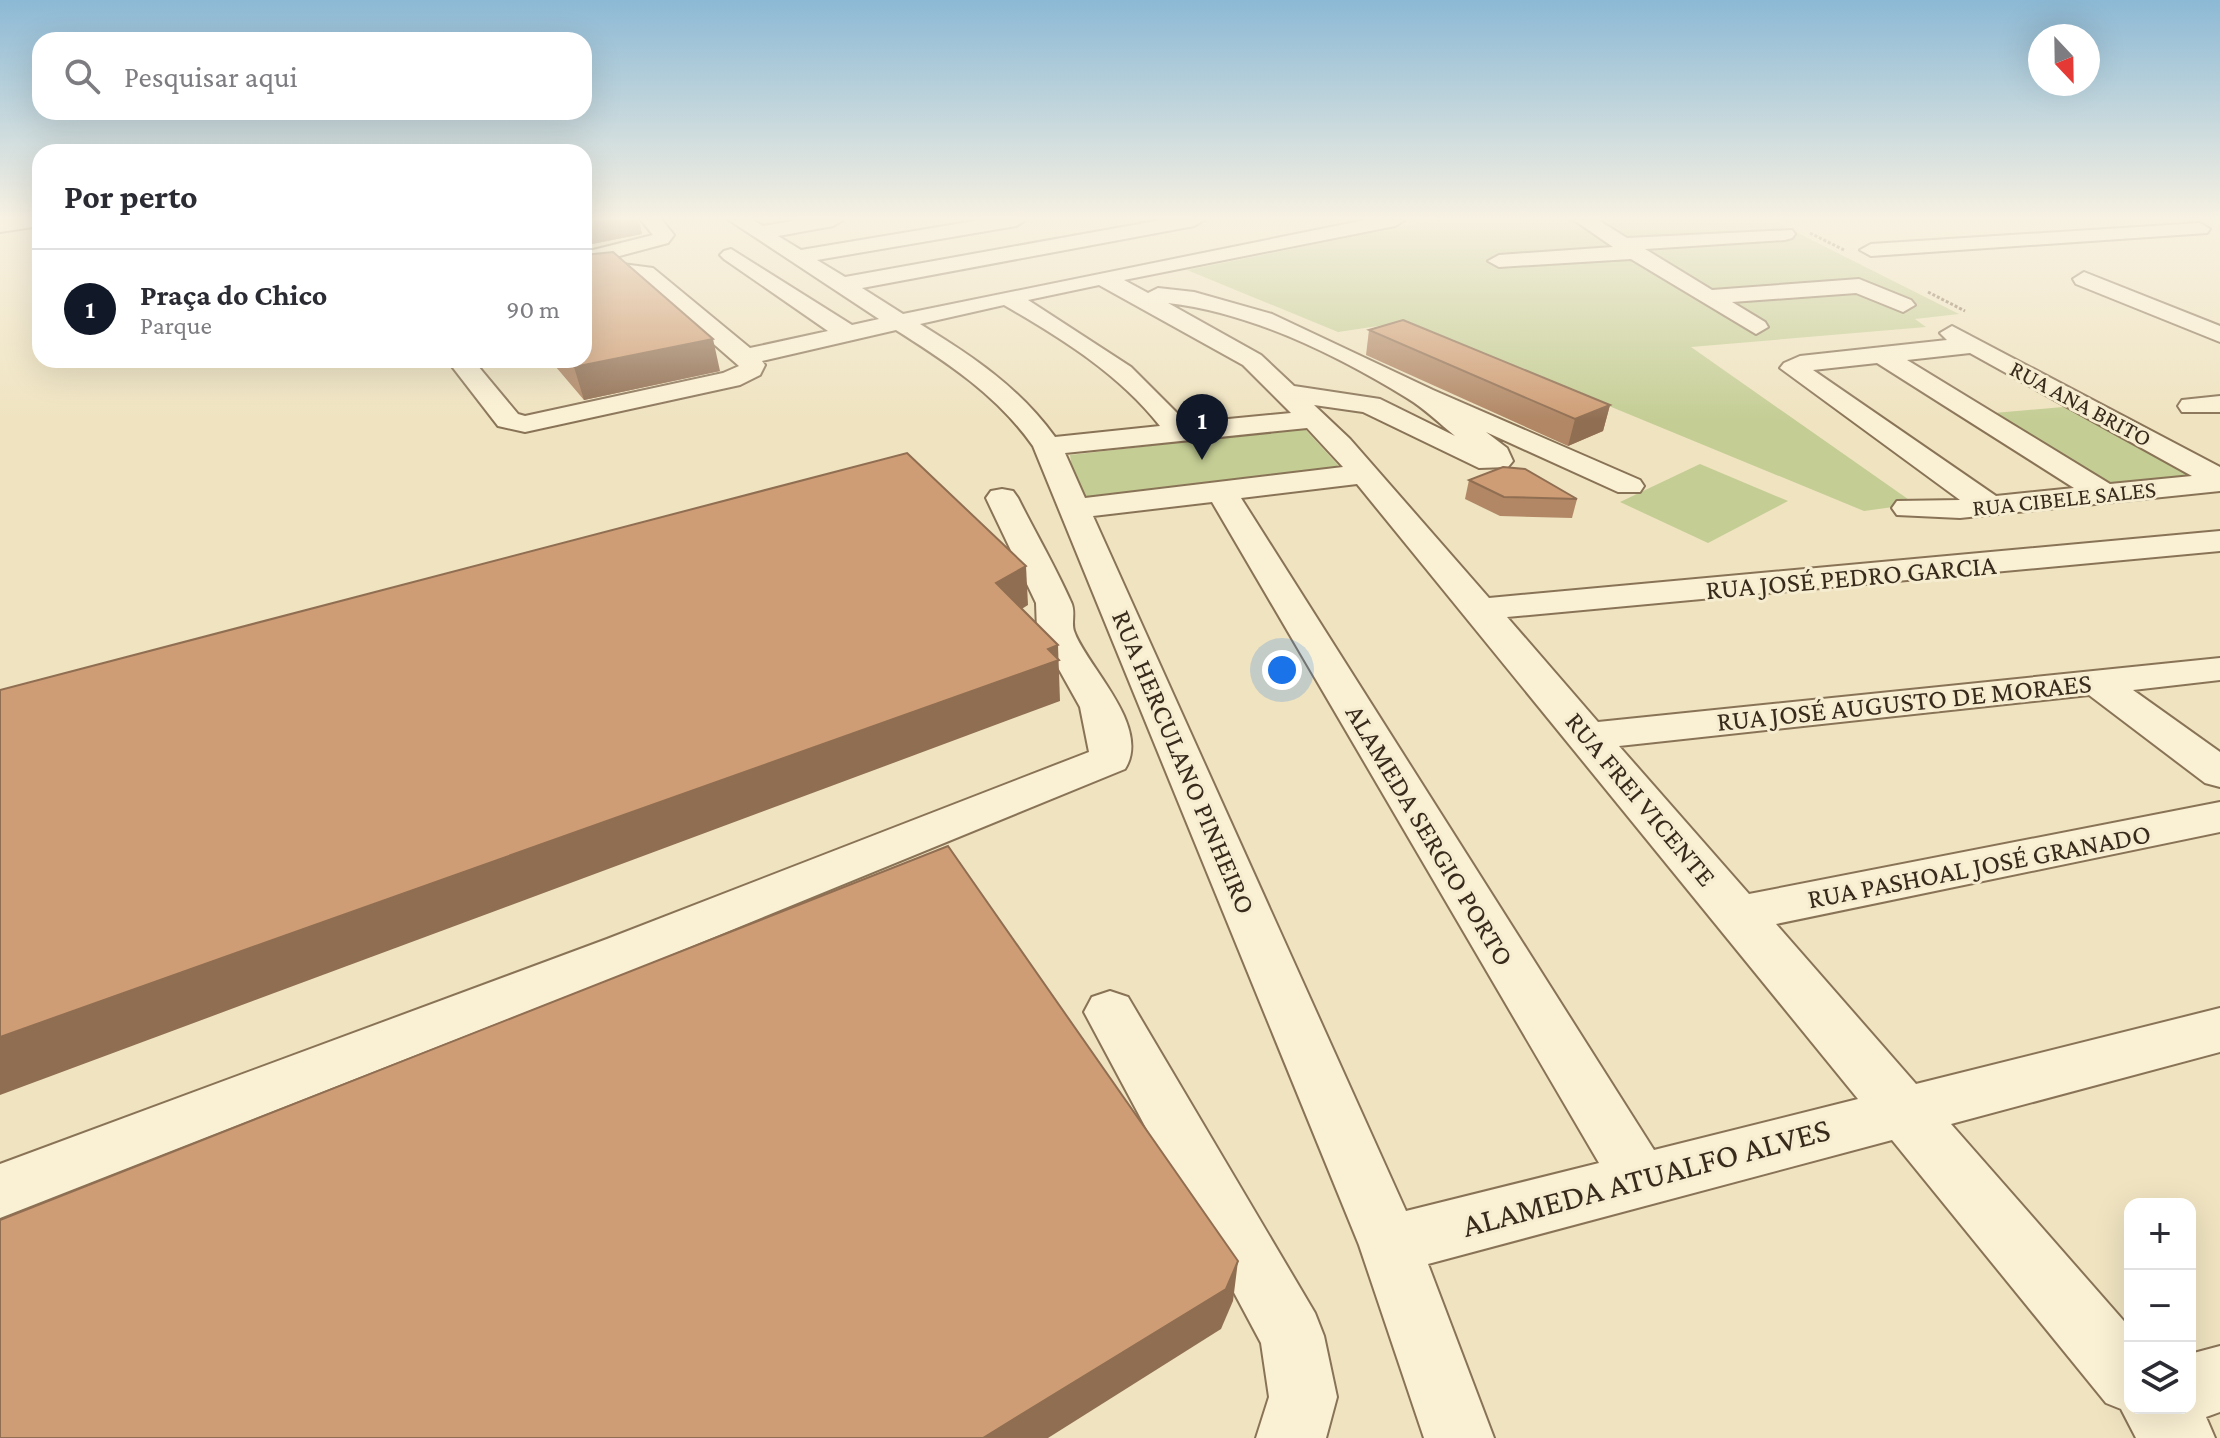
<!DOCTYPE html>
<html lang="pt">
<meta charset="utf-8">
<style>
body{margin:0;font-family:"Crimson Pro",serif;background:#f7f7f7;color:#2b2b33}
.controls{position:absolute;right:24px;bottom:24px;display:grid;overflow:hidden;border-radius:16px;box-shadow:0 8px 32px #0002}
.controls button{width:72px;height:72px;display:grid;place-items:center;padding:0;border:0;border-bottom:2px solid #e1e1e2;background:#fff;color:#2b2b33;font:40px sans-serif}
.compass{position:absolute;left:2028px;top:24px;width:72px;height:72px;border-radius:50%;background:#fff;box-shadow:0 8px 32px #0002;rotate:158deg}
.you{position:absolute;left:1282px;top:670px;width:28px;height:28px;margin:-20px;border:6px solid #fff;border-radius:50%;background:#1a73e8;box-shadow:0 0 0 12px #1a73e833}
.badge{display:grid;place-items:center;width:52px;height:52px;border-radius:50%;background:#111827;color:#fff;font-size:26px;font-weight:700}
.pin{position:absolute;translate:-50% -66px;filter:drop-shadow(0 2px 4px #0008)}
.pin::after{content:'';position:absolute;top:42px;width:28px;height:24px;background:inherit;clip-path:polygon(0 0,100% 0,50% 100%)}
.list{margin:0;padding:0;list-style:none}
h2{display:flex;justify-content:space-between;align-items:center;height:104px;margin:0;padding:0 32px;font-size:34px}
h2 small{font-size:26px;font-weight:400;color:#7c7c81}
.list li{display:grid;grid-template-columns:52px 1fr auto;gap:24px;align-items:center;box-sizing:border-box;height:120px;padding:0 32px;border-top:2px solid #e1e1e2}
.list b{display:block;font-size:30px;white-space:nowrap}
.list p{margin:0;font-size:26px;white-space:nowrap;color:#7c7c81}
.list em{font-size:26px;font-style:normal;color:#7c7c81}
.icon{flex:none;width:44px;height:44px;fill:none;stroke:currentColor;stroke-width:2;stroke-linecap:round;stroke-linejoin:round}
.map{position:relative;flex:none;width:2220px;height:1438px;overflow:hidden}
.search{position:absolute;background:#fff;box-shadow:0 8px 32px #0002;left:32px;top:32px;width:560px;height:88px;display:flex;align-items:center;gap:20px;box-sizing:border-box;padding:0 28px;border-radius:24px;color:#7c7c81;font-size:30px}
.panel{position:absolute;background:#fff;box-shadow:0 8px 32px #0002;left:32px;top:144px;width:560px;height:224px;border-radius:24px}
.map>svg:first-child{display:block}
.green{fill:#c4cd94}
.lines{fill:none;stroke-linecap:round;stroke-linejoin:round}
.minor-casing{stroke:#897357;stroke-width:4}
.path{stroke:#897357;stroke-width:3;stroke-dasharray:3 2;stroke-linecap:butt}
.minor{fill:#faf0d3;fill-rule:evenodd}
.wall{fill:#b18765}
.shaded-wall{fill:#906e52}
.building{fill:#ce9d75;stroke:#906e52;stroke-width:2}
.labels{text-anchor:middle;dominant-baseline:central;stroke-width:6;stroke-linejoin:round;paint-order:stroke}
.far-street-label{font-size:24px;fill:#382b1c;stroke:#f6ecd0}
.street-label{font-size:28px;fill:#382b1c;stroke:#f6ecd0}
.near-street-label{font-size:34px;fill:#382b1c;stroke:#f6ecd0}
</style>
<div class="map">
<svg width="2220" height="1438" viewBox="0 0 2220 1438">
<rect width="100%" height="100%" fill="#efe3c0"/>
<g class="green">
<polygon points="1435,220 1772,220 1959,314 1915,319 1926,327 1691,347 1915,504 1864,511 1405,322 1338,332 1187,270"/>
<polygon points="2074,406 2202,477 2102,486 1982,414"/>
<polygon points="1304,428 1339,466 1218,486 1077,501 1070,455"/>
<polygon points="1700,464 1788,501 1708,543 1620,502"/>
</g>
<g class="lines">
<defs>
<g id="minor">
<polygon points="0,220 40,220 40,226 0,232"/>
<polygon points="641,220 662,220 674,235 668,243 597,262 589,261 586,256 589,251 653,235"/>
<path d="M729,220h24l10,6 35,-6h45l-10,6 -55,10 23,14 179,-30h46l-10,6 -199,34 28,17 316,-57h43l-10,6 -332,62 41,26 462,-94h40l-10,6 -271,54 24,13 10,-5 36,4 78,22 161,76 207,90 4,6 -4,6h-22l-132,-60 21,16 6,13 -5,6 -29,1 -116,-56 -49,-7 36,34 139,159 731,-67v20l-713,66 91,105 622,-64v22l-87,10 87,62v35l-15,-4 -116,-88 -470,51 130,148 471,-92v30l-444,92 140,160 304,-76v44l-269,72 179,204v80h60v-54l30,-8v66l-14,5 9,21h-79l-15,-29 -15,-6 -214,-263 -464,124 66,174h-70l-65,-193 -326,-799c-36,-51 -85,-83 -137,-116l-134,31 3,4 -5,10 -20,10 -215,47 -27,-6 -51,-66h26l45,54 7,2 198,-43 16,-7 -100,-87 -24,-2 -31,6v-14l31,-6 38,5 97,80 78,-17 -104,-72 -4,-4 4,-4 7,-2 121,76 27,-6zM1099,285l144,80 48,48 -104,10 -56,-56 -103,-67zM1168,303c84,10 167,51 239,95 17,10 33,26 48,38l-75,-37 -86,-13 -33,-31zM1004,305c57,33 114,68 156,121l-105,11c-36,-50 -83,-81 -135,-113zM1307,428l36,39 -258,31 -20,-45zM1357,484l501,615 -204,51 -413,-652zM1212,502l387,661 -193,48 -313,-695z"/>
<polygon points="1574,220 1598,220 1627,238 1792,230 1795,234 1792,238 1785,240 1645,249 1712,290 1859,279 1911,300 1915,305 1903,312 1856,293 1732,302 1765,322 1768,327 1756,334 1631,259 1499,267 1488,261 1499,255 1613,247"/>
<polygon points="2200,223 2210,229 2207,233 1871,256 1860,250 1871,244"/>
<polygon points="2084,272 2220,326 2220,342 2076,284 2073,279"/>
<path d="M1952,326l268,141v24l-260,27 -63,-3 -5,-7 5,-7 63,-1 -180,-132 4,-5 16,-7 147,-16 -7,-7zM1970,353l222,123 -82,8 -203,-124zM1877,363l197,125 -78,8 -183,-126z"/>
<polygon points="2220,396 2220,412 2182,412 2178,406 2182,400"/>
<path d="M1002,489l11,2 5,7c17,34 37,68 53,104 5,10 0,20 3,29 12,35 78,95 51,138l-484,198 -641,251v-54l607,-225 482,-187 -9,-45 -43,-77 -1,-27 -50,-105 5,-7z"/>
<polygon points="1110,991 1128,997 1315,1313 1324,1336 1337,1397 1326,1438 1256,1438 1269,1397 1261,1343 1084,1012 1092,997"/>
</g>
</defs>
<use href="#minor" class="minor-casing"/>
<g class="path">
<polyline points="1810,233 1844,250"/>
<polyline points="1928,292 1965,311"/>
</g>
<use href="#minor" class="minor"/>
</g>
<g class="wall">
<polygon points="584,220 642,234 587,245 589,254 720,371 584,400 550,360 584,360"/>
<polygon points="1369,330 1610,405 1603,431 1568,446 1366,355"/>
<polygon points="1469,480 1577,499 1572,518 1500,516 1465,499"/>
</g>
<g class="shaded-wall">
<polygon points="584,220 639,220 642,234 587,245 592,264 584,266"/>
<polygon points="713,339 720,371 584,400 574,367"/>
<polygon points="1610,405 1603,431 1568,446 1575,419"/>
<polygon points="1026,566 1028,605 999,623 996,583"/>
<polygon points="1058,645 1060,701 0,1095 0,1037"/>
<polygon points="1238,1261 1233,1301 1221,1329 1048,1438 983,1438"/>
</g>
<g class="building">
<polygon points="613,252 713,339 574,367 568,360 584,360 584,255"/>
<polygon points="1403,320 1610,405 1575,419 1369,330"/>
<polygon points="907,453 1026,566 996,583 1058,645 1048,649 1059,660 0,1037 0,690"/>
<polygon points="1503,467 1525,469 1577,499 1504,497 1469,480"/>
<polygon points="948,846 1238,1261 1226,1289 983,1438 0,1438 0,1220"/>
</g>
<linearGradient id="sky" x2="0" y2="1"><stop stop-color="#8cb9d5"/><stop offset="0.52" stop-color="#f8f2e3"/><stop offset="1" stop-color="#f8f2e3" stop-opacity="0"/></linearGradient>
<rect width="2220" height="421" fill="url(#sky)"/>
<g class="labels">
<g class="far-street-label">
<text transform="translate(2081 403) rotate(28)">RUA ANA BRITO</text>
<text transform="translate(2064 498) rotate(-6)">RUA CIBELE SALES</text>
</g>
<g class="street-label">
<text transform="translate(1851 577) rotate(-5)">RUA JOSÉ PEDRO GARCIA</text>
<text transform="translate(1904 702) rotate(-6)">RUA JOSÉ AUGUSTO DE MORAES</text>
<text transform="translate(1184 762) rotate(67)">RUA HERCULANO PINHEIRO</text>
<text transform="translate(1641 799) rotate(50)">RUA FREI VICENTE</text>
<text transform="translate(1430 835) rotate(59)">ALAMEDA SERGIO PORTO</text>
<text transform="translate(1979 866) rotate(-11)">RUA PASHOAL JOSÉ GRANADO</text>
</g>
<g class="near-street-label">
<text transform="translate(1646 1177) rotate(-15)">ALAMEDA ATUALFO ALVES</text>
</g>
</g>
</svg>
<div class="controls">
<button>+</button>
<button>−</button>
<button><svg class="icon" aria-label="layers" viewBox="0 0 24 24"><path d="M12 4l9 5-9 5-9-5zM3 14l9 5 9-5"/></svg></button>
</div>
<svg class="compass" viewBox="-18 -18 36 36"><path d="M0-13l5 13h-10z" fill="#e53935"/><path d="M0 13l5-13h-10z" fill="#7c7c81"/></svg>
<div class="you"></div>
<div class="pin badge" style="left:1202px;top:460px">1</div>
<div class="search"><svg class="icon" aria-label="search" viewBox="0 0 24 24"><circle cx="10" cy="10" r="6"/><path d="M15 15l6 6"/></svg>Pesquisar aqui</div>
<section class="panel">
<h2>Por perto<small></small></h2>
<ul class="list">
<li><span class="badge">1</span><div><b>Praça do Chico</b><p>Parque</p></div><em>90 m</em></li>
</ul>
</section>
</div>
